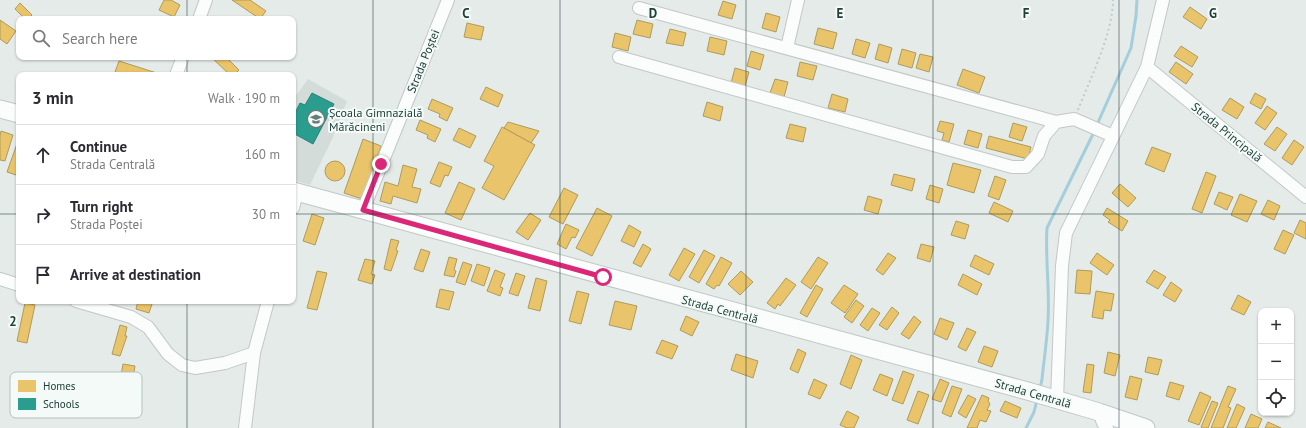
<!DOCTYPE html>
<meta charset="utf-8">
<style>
body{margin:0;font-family:"PT Sans",sans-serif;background:#f7f7f7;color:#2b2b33}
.controls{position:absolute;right:12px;bottom:12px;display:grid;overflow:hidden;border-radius:8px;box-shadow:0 1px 3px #0004}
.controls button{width:36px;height:36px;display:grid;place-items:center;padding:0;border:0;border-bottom:1px solid #e1e1e2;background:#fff;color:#2b2b33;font:20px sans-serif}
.stop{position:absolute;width:12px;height:12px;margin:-9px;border:3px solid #db2777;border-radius:50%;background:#fff}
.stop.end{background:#db2777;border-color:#fff;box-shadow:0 1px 4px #0008}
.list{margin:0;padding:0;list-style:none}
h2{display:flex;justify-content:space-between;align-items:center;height:52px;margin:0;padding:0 16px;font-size:17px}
h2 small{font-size:13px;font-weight:400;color:#7c7c81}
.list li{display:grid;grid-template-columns:26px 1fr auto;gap:12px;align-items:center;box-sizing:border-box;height:60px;padding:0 16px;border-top:1px solid #e1e1e2}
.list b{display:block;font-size:15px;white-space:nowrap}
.list p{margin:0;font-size:13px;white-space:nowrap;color:#7c7c81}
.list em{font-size:13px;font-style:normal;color:#7c7c81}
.icon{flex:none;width:22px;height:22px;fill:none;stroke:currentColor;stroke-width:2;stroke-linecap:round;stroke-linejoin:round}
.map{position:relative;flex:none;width:1306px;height:428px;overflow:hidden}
.search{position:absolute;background:#fff;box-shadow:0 1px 3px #0004;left:16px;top:16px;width:280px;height:44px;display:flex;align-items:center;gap:10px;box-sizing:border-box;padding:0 14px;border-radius:8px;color:#7c7c81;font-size:15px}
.panel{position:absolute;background:#fff;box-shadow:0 1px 3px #0004;left:16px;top:72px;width:280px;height:232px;border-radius:8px}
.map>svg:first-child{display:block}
.built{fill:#d3dcd9}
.homes{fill:#e9c46a;stroke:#ad9c5c}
.schools{fill:#2a9d8f;stroke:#278176}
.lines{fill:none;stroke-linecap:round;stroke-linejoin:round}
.stream{stroke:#a4cedb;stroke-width:3}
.street-casing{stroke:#c2c8c6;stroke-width:14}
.secondary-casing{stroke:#c0c9c6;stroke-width:19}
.path{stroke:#c2cbc9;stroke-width:2;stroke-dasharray:2 3;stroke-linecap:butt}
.street{stroke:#fbfcfc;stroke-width:12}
.secondary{stroke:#fbfcfc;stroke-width:17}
.route{stroke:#db2777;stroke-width:5}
.grid{fill:none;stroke:#21403a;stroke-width:1;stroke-opacity:0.55}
.labels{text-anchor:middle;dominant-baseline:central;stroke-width:4;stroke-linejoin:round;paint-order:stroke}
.street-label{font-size:12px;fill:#21403a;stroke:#f4faf7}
.poi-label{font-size:12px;fill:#21403a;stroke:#f4faf7;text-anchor:start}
.key{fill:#f4faf7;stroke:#b5c2be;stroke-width:1}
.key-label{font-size:11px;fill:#21403a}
.grid-label{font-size:13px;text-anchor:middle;font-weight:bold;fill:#21403a;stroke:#f4faf7;stroke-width:4;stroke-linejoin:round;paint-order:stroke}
</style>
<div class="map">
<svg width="1306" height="428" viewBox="0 0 1306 428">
<rect width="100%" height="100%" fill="#e5ebe9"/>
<polygon class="built" points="308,79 347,101 333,137 310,185 293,180 293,100"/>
<g class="homes">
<polygon points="164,0 171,0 180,5 174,17 159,10"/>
<polygon points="232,0 250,0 266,11 260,19"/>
<polygon points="723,1 736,5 732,19 718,15"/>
<polygon points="20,3 32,15 28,19 25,19 15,9"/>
<polygon points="1190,7 1207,19 1201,29 1183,17"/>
<polygon points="766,13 780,17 776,32 762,28"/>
<polygon points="0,20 16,31 7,44 0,39"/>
<polygon points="637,20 653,24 650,38 633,34"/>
<polygon points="467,23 484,27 481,40 464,37"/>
<polygon points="818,28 837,33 833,49 814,44"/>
<polygon points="670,29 686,33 683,46 666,43"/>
<polygon points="615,33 631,37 628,51 612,47"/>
<polygon points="710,37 727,41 724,55 707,51"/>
<polygon points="856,39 870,43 865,58 852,54"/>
<polygon points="879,44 892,48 888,63 875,59"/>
<polygon points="1181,46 1198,57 1192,67 1174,56"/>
<polygon points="902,49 916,53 912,68 898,64"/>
<polygon points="751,51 764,55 760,70 747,66"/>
<polygon points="920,54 933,57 929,72 916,68"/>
<polygon points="211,57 226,57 239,70 234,75 230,75"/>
<polygon points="119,61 163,75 124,75 115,72"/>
<polygon points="800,62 817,66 813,80 797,76"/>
<polygon points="1176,62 1193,74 1186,84 1169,72"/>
<polygon points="735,68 749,72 745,86 731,83"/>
<polygon points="963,69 985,77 979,93 957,85"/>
<polygon points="775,79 788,82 784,97 770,93"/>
<polygon points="486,87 503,95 498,107 480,99"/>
<polygon points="1255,93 1266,99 1261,109 1250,103"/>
<polygon points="832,94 848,99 845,112 828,108"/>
<polygon points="1230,98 1244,107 1237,119 1222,110"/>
<polygon points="432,99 453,108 447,121 439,117 440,114 428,109"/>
<polygon points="707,102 723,107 720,121 703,116"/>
<polygon points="1267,106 1277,113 1265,130 1255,123"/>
<polygon points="420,120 441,129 435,142 427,138 428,135 416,130"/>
<polygon points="940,121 954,124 949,142 942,140 944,133 937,131"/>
<polygon points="508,122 539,131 531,143 504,128"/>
<polygon points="1013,123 1027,127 1022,141 1009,137"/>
<polygon points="790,124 806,128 803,142 786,138"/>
<polygon points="502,127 535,145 504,200 482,188 494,166 484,161"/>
<polygon points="1277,127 1287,134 1275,151 1264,144"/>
<polygon points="459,128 476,136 470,148 453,140"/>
<polygon points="968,130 982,134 978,148 964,144"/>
<polygon points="1,131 13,135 5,161 0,160 0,135"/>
<polygon points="989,136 1031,147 1028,159 986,148"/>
<polygon points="19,138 19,167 16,175 7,172"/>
<polygon points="363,139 381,146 362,199 344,193"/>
<polygon points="1294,140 1304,147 1292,165 1282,158"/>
<polygon points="1152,147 1171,154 1164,172 1145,164"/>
<circle cx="335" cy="171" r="10"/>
<polygon points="439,162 452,167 448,176 445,175 440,187 430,183"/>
<polygon points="953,163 981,170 974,193 947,185"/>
<polygon points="403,165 417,169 412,187 421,189 417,203 393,196 391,204 380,201 385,182 398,186"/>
<polygon points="1206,172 1216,176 1202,213 1192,209"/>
<polygon points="894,174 915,179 912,191 891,185"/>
<polygon points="995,176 1006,180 999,200 988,196"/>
<polygon points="459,182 475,189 461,220 445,213"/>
<polygon points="1120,184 1136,198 1128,207 1112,193"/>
<polygon points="930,185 943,189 939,203 926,199"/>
<polygon points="564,188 578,195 563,224 549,217"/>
<polygon points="1219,192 1233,197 1227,210 1214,204"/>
<polygon points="1240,194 1257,201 1247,222 1231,215"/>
<polygon points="868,196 882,200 878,214 864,210"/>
<polygon points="1268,200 1280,206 1274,220 1261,214"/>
<polygon points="994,202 1013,211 1008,222 989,213"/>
<polygon points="597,208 612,216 592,256 576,248"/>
<polygon points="1107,208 1128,221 1122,231 1108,222 1110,220 1103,215"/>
<polygon points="530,213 541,220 528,240 516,232"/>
<polygon points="312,214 324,218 315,245 303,241"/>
<polygon points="1300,220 1306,223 1306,239 1294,233"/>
<polygon points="956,221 969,225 965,239 951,235"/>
<polygon points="566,224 579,230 575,238 572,237 566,249 557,244"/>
<polygon points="629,225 641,232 634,247 621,241"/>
<polygon points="1283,230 1294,235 1285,254 1274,249"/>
<polygon points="391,239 399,241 396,250 398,251 391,271 384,269"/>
<polygon points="643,244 651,249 641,267 633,263"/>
<polygon points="921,244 934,247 930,262 917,258"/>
<polygon points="684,248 695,254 679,281 669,275"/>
<polygon points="421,249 430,252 423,272 414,269"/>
<polygon points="704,250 715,256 699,283 689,277"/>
<polygon points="888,253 896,258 883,275 876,270"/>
<polygon points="1097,253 1114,265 1107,275 1090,263"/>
<polygon points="975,255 994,264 989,275 970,266"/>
<polygon points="449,257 457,259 454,270 456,271 454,277 444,275"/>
<polygon points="721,257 732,263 719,286 717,285 714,289 706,284"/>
<polygon points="818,257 828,263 811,289 801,282"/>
<polygon points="365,259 375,261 371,274 375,275 372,284 358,280"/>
<polygon points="463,262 472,265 465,285 456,282"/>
<polygon points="477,264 490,268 484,286 471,281"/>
<polygon points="495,270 505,274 500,287 503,288 500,296 487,291"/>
<polygon points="1077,270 1092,271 1090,294 1075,293"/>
<polygon points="1154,270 1166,277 1158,289 1146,282"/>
<polygon points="317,271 327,273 317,310 307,308"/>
<polygon points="741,271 753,282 740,295 728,284"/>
<polygon points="516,273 525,276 518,296 509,293"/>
<polygon points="963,274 982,284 977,295 958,285"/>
<polygon points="536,278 547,281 540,311 528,308"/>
<polygon points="786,278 796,285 780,306 778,304 775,309 767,303"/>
<polygon points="1171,282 1182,290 1175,302 1163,295"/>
<polygon points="816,285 823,289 807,317 800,313"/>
<polygon points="844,285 858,294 845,313 831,303"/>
<polygon points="440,289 454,292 449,310 436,307"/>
<polygon points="577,291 589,294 581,324 569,321"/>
<polygon points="1096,291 1114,294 1111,311 1104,310 1103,319 1092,317"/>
<polygon points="1238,295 1251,302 1244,315 1231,309"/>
<polygon points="856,300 864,306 852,323 844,317"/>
<polygon points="138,301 153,301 149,313 136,309"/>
<polygon points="615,301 637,306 631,330 609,325"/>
<polygon points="25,303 35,305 27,343 17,341"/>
<polygon points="892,307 899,313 887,330 879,325"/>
<polygon points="872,308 880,313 868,331 860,325"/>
<polygon points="686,316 699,322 692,336 680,330"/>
<polygon points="914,316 921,322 909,339 901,334"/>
<polygon points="940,318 954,323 947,340 934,334"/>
<polygon points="120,325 127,327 125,336 127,336 120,356 112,354"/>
<polygon points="967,328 976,332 966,351 958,347"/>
<polygon points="662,340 678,346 672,359 656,353"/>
<polygon points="984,346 998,351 992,367 978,362"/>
<polygon points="798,349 806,353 798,373 790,369"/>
<polygon points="1108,352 1120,355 1115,376 1104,373"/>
<polygon points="736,354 758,361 753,378 731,370"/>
<polygon points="851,355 862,360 851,389 840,384"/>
<polygon points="1148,357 1162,360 1158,375 1145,372"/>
<polygon points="123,364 135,366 130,394 118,392"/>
<polygon points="1087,364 1094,365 1091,393 1083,392"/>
<polygon points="903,371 914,375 903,404 892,400"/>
<polygon points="880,374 893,379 887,396 873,390"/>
<polygon points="1130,376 1142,379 1137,400 1125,397"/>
<polygon points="814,379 827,385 820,399 808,394"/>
<polygon points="940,379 949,383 941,402 932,399"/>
<polygon points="1170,382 1184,386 1179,400 1166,396"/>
<polygon points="952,386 962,389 951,417 942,413"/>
<polygon points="1228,386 1236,389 1228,407 1231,408 1223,428 1211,428"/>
<polygon points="918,391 929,395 918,424 907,420"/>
<polygon points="1200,392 1211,397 1199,425 1188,421"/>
<polygon points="968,395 976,399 966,418 958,413"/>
<polygon points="982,395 989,398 988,401 990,404 987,410 991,411 986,422 980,420 977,428 967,428"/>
<polygon points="1005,401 1021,408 1017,418 1000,411"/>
<polygon points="1212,401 1218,403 1208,428 1202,428 1201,427"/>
<polygon points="1237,404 1245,408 1236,428 1227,428"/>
<polygon points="847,411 859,417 854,428 847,428 840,425"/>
<polygon points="1251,414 1262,419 1258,428 1245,428"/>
<polygon points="1268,422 1281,428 1265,428"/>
</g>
<polygon class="schools" points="312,93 334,104 313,144 293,133 293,117 300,103 305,105"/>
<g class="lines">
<g class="stream">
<polyline points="1096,127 1131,48 1136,16 1137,0"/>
<path d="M1040,389l2,-10c2,-19 5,-39 6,-58 2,-31 -3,-63 -1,-93l47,-96"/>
<polyline points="1026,428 1034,412 1037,400"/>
</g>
<defs>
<g id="street">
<polyline points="639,8 1056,122"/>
<polyline points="199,19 206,0"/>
<polyline points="787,48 798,0"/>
<polyline points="619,57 1012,167 1026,167 1038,154 1044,136 1056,122 1074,119 1113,136"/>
<polyline points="1147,67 1306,197"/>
<polyline points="176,75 183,57"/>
<polyline points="293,208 297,193"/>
<polyline points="363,210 448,0"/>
<polyline points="0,279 19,285"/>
<polyline points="76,301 131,317 148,327 168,354 182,365 195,368 225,363 254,353"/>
<polyline points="1057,400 1062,266 1066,233 1147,67 1163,0"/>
<polyline points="1099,412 1103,423 1107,428"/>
<polyline points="245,428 254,353 268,301"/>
</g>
<g id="secondary">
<polyline points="0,109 19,114"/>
<polyline points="293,191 1031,392 1099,412 1146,428"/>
</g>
</defs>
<use href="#street" class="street-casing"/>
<use href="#secondary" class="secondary-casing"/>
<path class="path" d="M1078,110c12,-31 35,-77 35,-110"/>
<use href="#street" class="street"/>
<use href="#secondary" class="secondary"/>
</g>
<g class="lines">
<polyline class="route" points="381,164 363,210 603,277"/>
</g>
<path class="grid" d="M187,0v19M373,0v428M560,0v428M746,0v428M933,0v428M1119,0v428M187,57v18M0,214h19M293,214h1013M187,301v127"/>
<defs>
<symbol id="school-ring" viewBox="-11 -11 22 22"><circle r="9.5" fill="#f4faf7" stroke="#667c77" stroke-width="1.5"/><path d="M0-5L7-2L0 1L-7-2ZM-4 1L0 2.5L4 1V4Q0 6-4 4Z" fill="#667c77"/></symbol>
</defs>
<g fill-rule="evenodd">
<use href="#school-ring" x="306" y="109" width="20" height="20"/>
</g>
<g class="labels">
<g class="street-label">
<text transform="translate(423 61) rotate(-68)">Strada Poștei</text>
<text transform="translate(1227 132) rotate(39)">Strada Principală</text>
<text transform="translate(720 309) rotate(15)">Strada Centrală</text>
<text transform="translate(1033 393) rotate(16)">Strada Centrală</text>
</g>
<g class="poi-label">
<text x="329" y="112">Școala Gimnazială<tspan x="329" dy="14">Mărăcineni</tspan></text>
</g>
</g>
<rect x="10" y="372" width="132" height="46" rx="6" class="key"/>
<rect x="18" y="380" width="18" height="12" fill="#e9c46a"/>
<rect x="18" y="398" width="18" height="12" fill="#2a9d8f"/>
<g class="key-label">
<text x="43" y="390">Homes</text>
<text x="43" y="408">Schools</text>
</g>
<g class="grid-label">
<text x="466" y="18">C</text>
<text x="653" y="18">D</text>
<text x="840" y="18">E</text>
<text x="1026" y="18">F</text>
<text x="1213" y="18">G</text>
<text x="13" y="326">2</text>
</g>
</svg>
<div class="controls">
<button>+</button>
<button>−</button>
<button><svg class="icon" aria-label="locate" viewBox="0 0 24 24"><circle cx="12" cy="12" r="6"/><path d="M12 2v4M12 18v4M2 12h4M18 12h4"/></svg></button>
</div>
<div class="stop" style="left:603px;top:277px"></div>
<div class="stop end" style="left:381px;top:164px"></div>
<div class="search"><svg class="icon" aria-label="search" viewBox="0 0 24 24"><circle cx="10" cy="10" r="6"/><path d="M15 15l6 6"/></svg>Search here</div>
<section class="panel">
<h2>3 min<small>Walk · 190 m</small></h2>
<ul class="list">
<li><svg class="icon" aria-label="ahead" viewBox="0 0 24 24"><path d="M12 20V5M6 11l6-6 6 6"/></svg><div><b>Continue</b><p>Strada Centrală</p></div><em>160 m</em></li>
<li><svg class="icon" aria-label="right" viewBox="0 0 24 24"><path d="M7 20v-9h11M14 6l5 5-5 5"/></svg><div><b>Turn right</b><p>Strada Poștei</p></div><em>30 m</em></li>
<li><svg class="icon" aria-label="arrive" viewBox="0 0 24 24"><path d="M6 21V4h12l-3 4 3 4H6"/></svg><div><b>Arrive at destination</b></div></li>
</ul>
</section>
</div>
